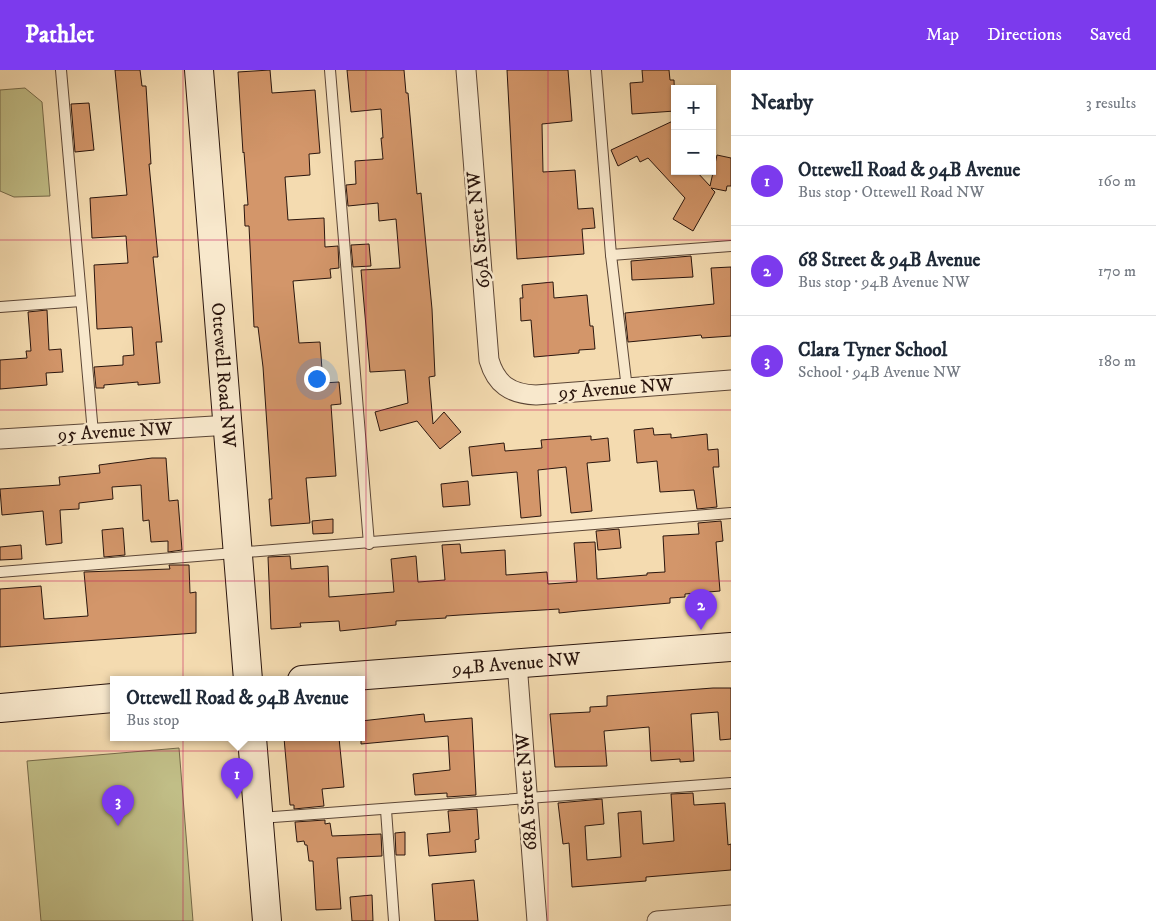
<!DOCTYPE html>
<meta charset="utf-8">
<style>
body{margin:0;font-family:"IM FELL DW Pica",serif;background:#f2f2f3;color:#1f2937}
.controls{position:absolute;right:15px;top:15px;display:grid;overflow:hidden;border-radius:0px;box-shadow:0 1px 4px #0004}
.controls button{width:45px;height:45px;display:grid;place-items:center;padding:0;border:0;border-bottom:1px solid #e0e1e3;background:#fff;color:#1f2937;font:25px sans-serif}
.you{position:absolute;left:316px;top:308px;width:18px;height:18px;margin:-12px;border:4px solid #fff;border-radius:50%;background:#1a73e8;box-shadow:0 0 0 8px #1a73e833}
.badge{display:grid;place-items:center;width:32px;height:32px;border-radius:50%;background:#7c3aed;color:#fff;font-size:16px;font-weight:700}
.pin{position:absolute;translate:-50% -41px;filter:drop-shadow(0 1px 2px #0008)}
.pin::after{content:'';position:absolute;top:26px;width:18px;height:15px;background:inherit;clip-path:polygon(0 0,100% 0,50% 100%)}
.popup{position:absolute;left:110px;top:606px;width:255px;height:65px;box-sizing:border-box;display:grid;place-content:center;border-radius:0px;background:#fff;filter:drop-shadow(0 1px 4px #0005);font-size:16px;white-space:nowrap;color:#747a83}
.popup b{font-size:19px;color:#1f2937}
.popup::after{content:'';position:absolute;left:50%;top:100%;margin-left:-10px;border:10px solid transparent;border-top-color:#fff}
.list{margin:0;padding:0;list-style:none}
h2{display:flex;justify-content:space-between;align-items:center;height:65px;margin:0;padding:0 20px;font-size:21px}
h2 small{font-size:16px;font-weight:400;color:#747a83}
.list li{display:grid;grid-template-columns:32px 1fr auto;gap:15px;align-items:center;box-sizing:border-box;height:90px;padding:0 20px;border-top:1px solid #e0e1e3}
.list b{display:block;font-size:19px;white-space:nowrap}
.list p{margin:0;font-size:16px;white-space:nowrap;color:#747a83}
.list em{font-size:16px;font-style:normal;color:#747a83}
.map{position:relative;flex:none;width:731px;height:851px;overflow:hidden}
header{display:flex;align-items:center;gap:30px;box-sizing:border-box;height:70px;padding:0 25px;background:#7c3aed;color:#fff}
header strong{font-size:24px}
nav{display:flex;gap:28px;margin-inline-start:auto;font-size:18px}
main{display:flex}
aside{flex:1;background:#fff}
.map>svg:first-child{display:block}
.green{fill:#c1be87;stroke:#766a4a}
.building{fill:#d3966a;stroke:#2a150d}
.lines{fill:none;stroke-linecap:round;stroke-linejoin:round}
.lane-casing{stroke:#5c4636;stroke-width:12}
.street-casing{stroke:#5c4636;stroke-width:21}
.secondary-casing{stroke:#2a150d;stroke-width:30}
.lane{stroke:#f8e8cc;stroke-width:10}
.street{stroke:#f8e8cc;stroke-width:19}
.secondary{stroke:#f8e8cc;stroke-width:28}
.grid{fill:none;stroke:#c2185b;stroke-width:1;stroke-opacity:0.55}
.labels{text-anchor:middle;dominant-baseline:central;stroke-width:5;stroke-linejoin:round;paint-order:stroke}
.street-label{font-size:19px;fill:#2a150d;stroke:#f8e8cc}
</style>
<header>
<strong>Pathlet</strong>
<nav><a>Map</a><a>Directions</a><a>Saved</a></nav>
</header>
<main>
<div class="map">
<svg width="731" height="851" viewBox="0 0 731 851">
<rect width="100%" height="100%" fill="#f4dbb0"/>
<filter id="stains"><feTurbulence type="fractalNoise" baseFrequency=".004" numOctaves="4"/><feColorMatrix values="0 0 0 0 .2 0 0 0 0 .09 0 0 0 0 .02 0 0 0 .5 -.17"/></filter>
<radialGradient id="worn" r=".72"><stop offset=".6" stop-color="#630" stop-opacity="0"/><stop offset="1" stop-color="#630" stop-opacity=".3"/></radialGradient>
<g class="green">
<polygon points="25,18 42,32 50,126 14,127 0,121 0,20"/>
<polygon points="179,678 193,851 41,851 27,691"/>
</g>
<g class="building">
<polygon points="115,0 140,0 142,16 146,16 151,94 149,94 158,187 153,187 162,272 156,272 160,313 138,315 138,312 104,315 104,318 96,318 94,297 123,295 123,286 134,285 132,257 97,259 94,195 128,193 126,166 92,168 90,128 127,125"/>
<polygon points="270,0 272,23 315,20 320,83 309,84 310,105 285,107 288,150 324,148 325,177 338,176 339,198 330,199 331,208 293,211 299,273 320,272 323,313 339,312 341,334 331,335 336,406 306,408 310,453 271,456 269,429 272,429 263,297 258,257 254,257 249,156 245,156 244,135 248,135 244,82 243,83 238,2"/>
<polygon points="347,0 404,0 406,23 408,23 417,124 421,123 432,239 435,306 429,307 433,354 444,342 461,362 440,379 417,351 380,361 375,342 408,333 405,300 370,302 361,200 400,198 396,149 379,151 378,133 348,136 346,115 356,114 355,91 383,89 381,68 383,68 381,39 351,42"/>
<polygon points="507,0 568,0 572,51 542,54 543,102 575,100 578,139 593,138 595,158 582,159 584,184 517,189"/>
<polygon points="642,0 669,0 670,10 674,10 675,41 632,44 630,13 643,12"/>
<polygon points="89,33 94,80 75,82 71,34"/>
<polygon points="675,50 675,101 696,101 710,116 717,85 731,88 731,116 727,116 726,121 711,118 715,122 693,161 673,149 685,128 648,88 640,92 637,86 618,96 611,80"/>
<polygon points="369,174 371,196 353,197 351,175"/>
<polygon points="691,186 693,207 632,210 631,191"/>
<polygon points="731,197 731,266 702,268 701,265 628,272 625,243 714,234 711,198"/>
<polygon points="553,212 554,228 587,225 590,256 593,256 595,279 579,280 579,283 534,287 531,250 521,251 520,228 523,228 522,215"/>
<polygon points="47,240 49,280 61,279 63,302 46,303 47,315 0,319 0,290 27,288 26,281 31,281 28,242"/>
<polygon points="653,358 654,365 671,364 671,368 707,364 708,380 718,379 719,397 713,397 717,437 697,439 694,420 660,422 657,391 637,393 634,360"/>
<polygon points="591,366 591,370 608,368 610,391 587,393 592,441 571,443 566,397 538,400 541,446 521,448 517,402 472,406 469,377 504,373 505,381 542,378 541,370"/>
<polygon points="152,388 166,388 169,431 178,430 182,480 168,482 168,471 151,472 149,450 143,451 141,415 112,417 113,429 79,433 79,439 60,440 62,473 46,475 43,441 2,445 0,419 60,415 59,407 100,403 99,395"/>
<polygon points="468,411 470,435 443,437 441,414"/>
<polygon points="333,449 333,463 313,464 312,451"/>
<polygon points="721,451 723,471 716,472 720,521 685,524 685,527 670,528 670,533 578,541 559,543 559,539 460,545 446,546 446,548 396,551 396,555 340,561 339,551 300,553 301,557 271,559 268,487 290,486 291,499 328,496 329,527 394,522 391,489 416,486 418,512 445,510 442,475 460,474 461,483 505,480 506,505 547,502 548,514 577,512 574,473 595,472 597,509 647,505 647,503 665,502 663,466 699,464 698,453"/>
<polygon points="123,458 125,485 104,487 102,460"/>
<polygon points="619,459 621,478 598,480 596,461"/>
<polygon points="21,475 22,489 0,490 0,477"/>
<polygon points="169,495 189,495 190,523 196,522 196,563 0,577 0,519 41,516 44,549 88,546 84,502 170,499"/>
<polygon points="713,618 731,618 731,669 720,670 718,642 691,644 694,691 680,692 680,689 651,691 649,657 604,661 607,696 555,697 550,644 590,642 590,637 607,636 607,626"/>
<polygon points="424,644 425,652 472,648 476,725 447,727 447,723 415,725 413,704 450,700 448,666 361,674 361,651"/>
<polygon points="284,668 339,668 344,717 322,719 324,736 294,739 294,735 290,735"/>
<polygon points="693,723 694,735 725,733 728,775 731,774 731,800 646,807 646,811 572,817 569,773 563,774 558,733 602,729 604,754 585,756 587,790 621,787 618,743 641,741 643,774 674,771 671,724"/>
<polygon points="477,739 479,769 475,770 476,782 429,786 427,764 450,762 448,741"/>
<polygon points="325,750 325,754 330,753 332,766 381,764 382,786 337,788 341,839 316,840 313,791 309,791 307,775 305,775 304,771 297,772 295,752"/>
<polygon points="405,762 405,785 396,785 395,763"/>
<polygon points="474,810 478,851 435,851 432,814"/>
<polygon points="372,825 373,851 352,851 350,827"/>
</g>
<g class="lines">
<defs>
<g id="lane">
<polyline points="61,0 93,363"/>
<polyline points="330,0 369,474"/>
<polyline points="596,0 611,185 627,319"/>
<polyline points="611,185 731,176"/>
<polyline points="0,237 81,231"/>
<polyline points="0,502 731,443"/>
<polyline points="386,740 394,851"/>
<polyline points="260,748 731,713"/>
</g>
<g id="street">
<path d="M466,0l23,290c7,24 21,34 47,35l195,-15"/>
<polyline points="0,369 230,355"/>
<polyline points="517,593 537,851"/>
<polyline points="657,851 731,845"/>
</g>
<g id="secondary">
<path id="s1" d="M199,0l49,610"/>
<path id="s2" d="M302,610l429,-33"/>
<polyline points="0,638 113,628"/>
<polyline points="252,668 267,851"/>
</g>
</defs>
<use href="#lane" class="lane-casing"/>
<use href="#street" class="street-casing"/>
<use href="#secondary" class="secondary-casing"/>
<use href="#lane" class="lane"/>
<use href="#street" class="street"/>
<use href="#secondary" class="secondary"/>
</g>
<path class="grid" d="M183,0v851M366,0v851M548,0v851M0,170h731M0,340h731M0,511h731M0,681h731"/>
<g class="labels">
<g class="street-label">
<text transform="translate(479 160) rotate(-95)">69A Street NW</text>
<text stroke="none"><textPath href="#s1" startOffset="306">Ottewell Road NW</textPath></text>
<text transform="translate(616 319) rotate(-4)">95 Avenue NW</text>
<text transform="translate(115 362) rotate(-3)">95 Avenue NW</text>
<text stroke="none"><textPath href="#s2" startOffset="215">94B Avenue NW</textPath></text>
<text transform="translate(527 722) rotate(-94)">68A Street NW</text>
</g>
</g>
<rect width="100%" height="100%" filter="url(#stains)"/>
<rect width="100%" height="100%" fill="url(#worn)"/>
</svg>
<div class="controls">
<button>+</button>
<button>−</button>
</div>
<div class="you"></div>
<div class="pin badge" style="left:237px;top:729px">1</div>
<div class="popup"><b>Ottewell Road &amp; 94B Avenue</b>Bus stop</div>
<div class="pin badge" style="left:701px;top:560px">2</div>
<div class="pin badge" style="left:118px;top:756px">3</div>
</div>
<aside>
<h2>Nearby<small>3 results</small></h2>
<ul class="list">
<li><span class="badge">1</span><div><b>Ottewell Road &amp; 94B Avenue</b><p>Bus stop · Ottewell Road NW</p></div><em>160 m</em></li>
<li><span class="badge">2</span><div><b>68 Street &amp; 94B Avenue</b><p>Bus stop · 94B Avenue NW</p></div><em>170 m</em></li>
<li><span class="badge">3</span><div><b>Clara Tyner School</b><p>School · 94B Avenue NW</p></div><em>180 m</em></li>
</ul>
</aside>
</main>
